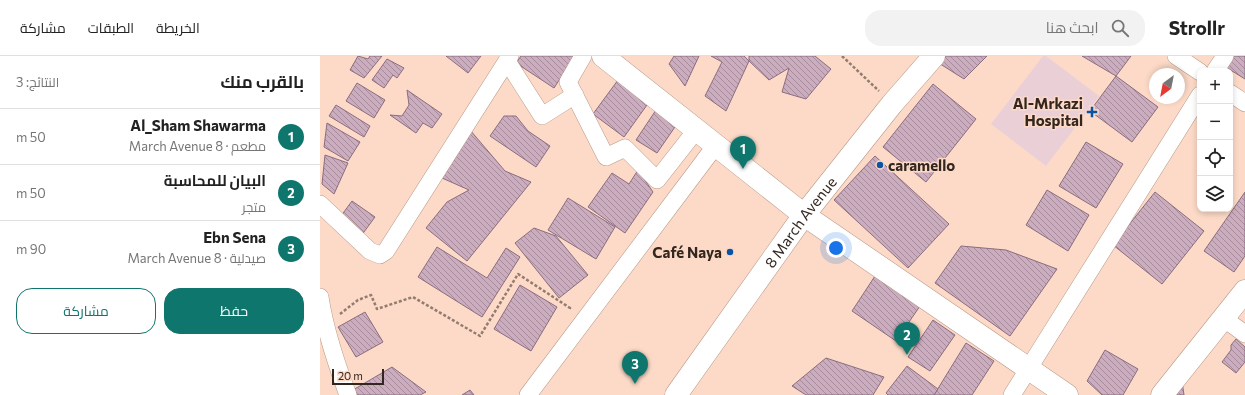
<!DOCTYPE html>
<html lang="ar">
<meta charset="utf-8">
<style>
body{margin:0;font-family:Commissioner,Cairo,sans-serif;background:#f2f2f2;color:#222;direction:rtl}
.controls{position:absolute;right:12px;top:12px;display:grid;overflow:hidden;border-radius:8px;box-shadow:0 2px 6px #0003}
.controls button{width:36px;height:36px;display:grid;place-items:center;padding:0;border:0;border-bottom:1px solid #e0e0e0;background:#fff;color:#222;font:20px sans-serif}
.compass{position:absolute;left:829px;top:12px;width:36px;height:36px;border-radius:50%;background:#fff;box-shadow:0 2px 6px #0003;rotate:212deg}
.scale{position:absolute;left:12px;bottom:10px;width:52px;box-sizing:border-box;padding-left:4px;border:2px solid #33261f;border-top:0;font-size:11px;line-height:14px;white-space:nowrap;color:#33261f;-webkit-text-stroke:3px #fcdac7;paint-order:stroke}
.you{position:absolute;left:516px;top:192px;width:14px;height:14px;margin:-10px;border:3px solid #fff;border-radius:50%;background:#1a73e8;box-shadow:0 0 0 6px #1a73e833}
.badge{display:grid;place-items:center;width:26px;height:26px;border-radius:50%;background:#0f766e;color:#fff;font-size:13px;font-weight:700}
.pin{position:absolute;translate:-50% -33px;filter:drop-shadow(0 1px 2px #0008)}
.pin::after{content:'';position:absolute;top:21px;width:14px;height:12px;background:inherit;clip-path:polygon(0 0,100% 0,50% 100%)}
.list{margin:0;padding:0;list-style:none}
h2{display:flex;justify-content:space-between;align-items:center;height:52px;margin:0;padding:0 16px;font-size:17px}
h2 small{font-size:13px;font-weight:400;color:#767676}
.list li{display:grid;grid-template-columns:26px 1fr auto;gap:12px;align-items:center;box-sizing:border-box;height:56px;padding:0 16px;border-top:1px solid #e0e0e0}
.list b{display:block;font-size:15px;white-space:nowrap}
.list p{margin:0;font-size:13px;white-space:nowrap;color:#767676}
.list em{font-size:13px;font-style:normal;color:#767676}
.actions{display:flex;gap:8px;padding:12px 16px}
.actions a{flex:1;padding:9px 0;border:1px solid #0f766e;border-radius:16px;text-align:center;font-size:14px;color:#0f766e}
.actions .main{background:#0f766e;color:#fff}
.icon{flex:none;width:22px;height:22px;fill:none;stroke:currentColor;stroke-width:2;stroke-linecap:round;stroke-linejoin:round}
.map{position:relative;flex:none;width:925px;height:339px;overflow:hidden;direction:ltr}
header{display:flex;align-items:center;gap:24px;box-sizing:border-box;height:56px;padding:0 20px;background:#fff;border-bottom:1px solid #e0e0e0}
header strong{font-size:19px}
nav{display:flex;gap:22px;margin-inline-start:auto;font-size:14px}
.search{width:280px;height:36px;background:#f2f2f2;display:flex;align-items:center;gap:10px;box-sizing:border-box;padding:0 14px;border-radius:16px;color:#767676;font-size:15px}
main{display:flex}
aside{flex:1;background:#fff}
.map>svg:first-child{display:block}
.medical{fill:#ead0d6}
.building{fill:url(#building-back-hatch);stroke:#8b6d80}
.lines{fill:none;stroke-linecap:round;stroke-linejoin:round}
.street-casing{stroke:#b99987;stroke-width:18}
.secondary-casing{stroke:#b99987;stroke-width:23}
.primary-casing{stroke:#b99987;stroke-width:23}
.path{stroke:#927b6f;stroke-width:2.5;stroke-dasharray:3 2;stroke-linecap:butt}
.street{stroke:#fff;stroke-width:17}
.secondary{stroke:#fff;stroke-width:22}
.primary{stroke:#fff;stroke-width:22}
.poi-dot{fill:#0a54a3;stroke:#fcdac7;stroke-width:1.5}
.labels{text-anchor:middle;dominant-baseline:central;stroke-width:3;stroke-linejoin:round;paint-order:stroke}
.poi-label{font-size:15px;font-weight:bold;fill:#33261f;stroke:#fcdac7;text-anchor:end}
.street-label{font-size:15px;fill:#33261f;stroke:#fcdac7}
</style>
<header>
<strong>Strollr</strong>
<div class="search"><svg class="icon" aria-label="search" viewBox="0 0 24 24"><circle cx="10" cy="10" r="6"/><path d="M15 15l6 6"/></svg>ابحث هنا</div>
<nav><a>الخريطة</a><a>الطبقات</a><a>مشاركة</a></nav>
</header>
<main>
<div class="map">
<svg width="925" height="339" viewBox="0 0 925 339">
<defs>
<pattern id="building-back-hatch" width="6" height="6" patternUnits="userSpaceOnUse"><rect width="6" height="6" fill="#ccacbf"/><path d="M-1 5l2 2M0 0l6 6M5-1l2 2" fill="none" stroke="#a68c9b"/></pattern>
</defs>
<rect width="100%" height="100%" fill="#fcdac7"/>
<polygon class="medical" points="723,0 726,0 779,40 726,110 671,68"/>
<g class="building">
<polygon points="38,0 48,3 50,0 62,0 44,22 30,14"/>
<polygon points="126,0 161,0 148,17"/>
<polygon points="201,0 255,0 234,32 196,7"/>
<polygon points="354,0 379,0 365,30 349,8"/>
<polygon points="391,0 424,0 429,5 406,55 385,40 402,6"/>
<polygon points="429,0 495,0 511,13 486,43 462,36 469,12 449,24 429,5"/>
<polygon points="619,0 667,0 644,23 614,4"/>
<polygon points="762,0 811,0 796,20"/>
<polygon points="911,0 925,0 925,23 904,10"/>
<polygon points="67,3 84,12 77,22 73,19 64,32 52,24"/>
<polygon points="301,20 332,42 304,81 273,58"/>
<polygon points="796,20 838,51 812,86 770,55"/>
<polygon points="37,27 65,44 54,62 26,45"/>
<polygon points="613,28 656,63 606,126 563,91"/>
<polygon points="87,34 122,58 112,72 103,67 96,77 70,59 82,60 89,49"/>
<polygon points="16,49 50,70 44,81 9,60"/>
<polygon points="336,54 357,68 337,97 316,84"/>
<polygon points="184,60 196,60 208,75 230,90 216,111 170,80"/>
<polygon points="7,67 40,86 28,105 4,91"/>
<polygon points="150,74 185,115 211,126 147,205 106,172 127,146 149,134 122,122"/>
<polygon points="766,86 803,108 776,152 739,130"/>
<polygon points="5,99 28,107 14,138 2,128"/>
<polygon points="555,100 629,168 588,212 514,144"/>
<polygon points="318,114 333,136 305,177 268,151 292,117 309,128"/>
<polygon points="727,134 769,159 748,195 706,169"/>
<polygon points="835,136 884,175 842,228 793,189"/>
<polygon points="925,136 925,200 914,216 884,195"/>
<polygon points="248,142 295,171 276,203 228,174"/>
<polygon points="32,145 55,161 41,180 18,164"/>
<polygon points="214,172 236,180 268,219 239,242 195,187"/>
<polygon points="641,190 686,194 737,213 690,280 615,227"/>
<polygon points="117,191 167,222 186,192 200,201 162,261 98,221"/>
<polygon points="555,220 600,250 576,285 532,255"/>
<polygon points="200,229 237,251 211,295 174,273"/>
<polygon points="45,256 63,286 36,301 18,271"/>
<polygon points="613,264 635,279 610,315 588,301"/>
<polygon points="916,283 925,291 925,306 916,317 902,306 911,294 911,289"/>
<polygon points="646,287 674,305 652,339 614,339"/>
<polygon points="785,294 818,313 803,339 782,339 767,325"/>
<polygon points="506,302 564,321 553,339 486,339 472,330"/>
<polygon points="587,310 618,333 614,339 568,339 566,337"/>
<polygon points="72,311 106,336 100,339 36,339 33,334"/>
<polygon points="862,325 864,339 846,339"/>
<polygon points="150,334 154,339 142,339"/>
</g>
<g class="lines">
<defs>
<g id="street">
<polyline points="263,0 248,26 286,101 305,92 337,124 377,73"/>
<polyline points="856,0 880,16"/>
<polyline points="187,5 222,60 255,39"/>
<polyline points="895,15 905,0"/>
<polyline points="910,37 925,47"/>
<polyline points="0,148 50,195 60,199 66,195 190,0"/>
<path d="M0,241c5,34 16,66 28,98"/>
<polyline points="903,262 925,278"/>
<polyline points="208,339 396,89"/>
<polyline points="692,339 880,39"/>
</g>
<g id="secondary">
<polyline points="484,159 747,339"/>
<path id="s1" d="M356,339l128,-180 88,-111 42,-48"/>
<polyline points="842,339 925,235"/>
</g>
<polyline id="primary" points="283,0 484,159"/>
</defs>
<use href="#street" class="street-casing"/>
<use href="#secondary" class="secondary-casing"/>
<use href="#primary" class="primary-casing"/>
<g class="path">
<polyline points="522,0 559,35"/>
<polyline points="20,258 38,244 51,239 57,253 93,241 160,280 198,218 250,252 249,253"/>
</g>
<use href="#street" class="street"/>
<use href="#secondary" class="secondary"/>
<use href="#primary" class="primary"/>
</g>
<g class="poi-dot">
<path d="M770 50h4v4h4v4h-4v4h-4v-4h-4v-4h4z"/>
<circle cx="560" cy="109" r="4"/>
<circle cx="410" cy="196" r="4"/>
</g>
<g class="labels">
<g class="poi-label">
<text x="763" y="47">Al-Mrkazi<tspan x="763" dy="17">Hospital</tspan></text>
<text x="568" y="109" text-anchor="start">caramello</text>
<text x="402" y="196">Café Naya</text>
</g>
<g class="street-label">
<text stroke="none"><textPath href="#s1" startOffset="213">8 March Avenue</textPath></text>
</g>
</g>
</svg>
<div class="controls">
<button>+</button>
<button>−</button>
<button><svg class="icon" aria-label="locate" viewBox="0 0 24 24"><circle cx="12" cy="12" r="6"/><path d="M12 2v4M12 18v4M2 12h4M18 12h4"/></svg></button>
<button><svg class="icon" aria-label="layers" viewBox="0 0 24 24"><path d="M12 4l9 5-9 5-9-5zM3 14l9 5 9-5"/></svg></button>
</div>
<svg class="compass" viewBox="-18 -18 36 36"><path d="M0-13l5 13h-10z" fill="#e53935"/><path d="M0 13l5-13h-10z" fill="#767676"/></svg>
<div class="scale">20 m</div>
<div class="you"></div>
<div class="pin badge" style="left:423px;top:113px">1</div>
<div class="pin badge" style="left:587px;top:299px">2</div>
<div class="pin badge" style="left:315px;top:328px">3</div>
</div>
<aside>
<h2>بالقرب منك<small>النتائج: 3</small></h2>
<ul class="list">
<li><span class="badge">1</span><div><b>Al_Sham Shawarma</b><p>مطعم · 8 March Avenue</p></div><em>50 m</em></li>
<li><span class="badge">2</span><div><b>البيان للمحاسبة</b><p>متجر</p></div><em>50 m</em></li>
<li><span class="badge">3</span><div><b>Ebn Sena</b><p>صيدلية · 8 March Avenue</p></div><em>90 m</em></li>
</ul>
<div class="actions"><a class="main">حفظ</a><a>مشاركة</a></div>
</aside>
</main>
